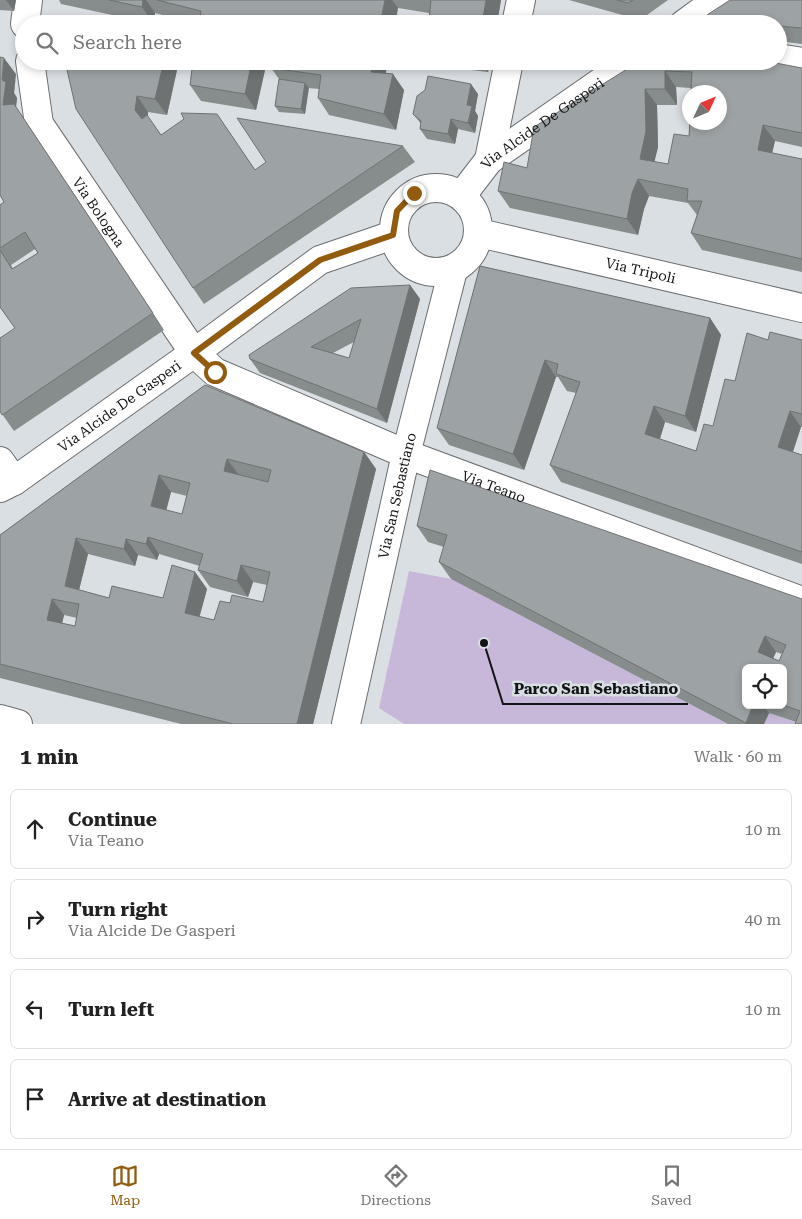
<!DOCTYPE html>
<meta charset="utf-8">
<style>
body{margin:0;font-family:"Roboto Serif",serif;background:#f2f2f2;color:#222}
.controls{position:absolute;right:15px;bottom:15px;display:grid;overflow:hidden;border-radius:8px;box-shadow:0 2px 8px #0003}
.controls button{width:45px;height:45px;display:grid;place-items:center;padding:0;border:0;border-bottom:1px solid #e0e0e0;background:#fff;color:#222;font:25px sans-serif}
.compass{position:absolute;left:682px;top:85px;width:45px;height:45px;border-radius:50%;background:#fff;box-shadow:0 2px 8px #0003;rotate:46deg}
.stop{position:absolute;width:15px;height:15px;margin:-11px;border:4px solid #915c0f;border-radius:50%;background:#fff}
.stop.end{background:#915c0f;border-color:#fff;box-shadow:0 1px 5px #0008}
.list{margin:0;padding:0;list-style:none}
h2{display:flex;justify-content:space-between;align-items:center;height:65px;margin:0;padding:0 20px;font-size:21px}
h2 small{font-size:16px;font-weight:400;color:#767676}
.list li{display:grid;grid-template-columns:32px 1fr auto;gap:15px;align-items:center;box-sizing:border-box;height:80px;margin:0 10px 10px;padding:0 10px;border:1px solid #e0e0e0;border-radius:8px}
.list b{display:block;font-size:19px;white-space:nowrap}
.list p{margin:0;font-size:16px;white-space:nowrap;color:#767676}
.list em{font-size:16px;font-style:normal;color:#767676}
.icon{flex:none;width:28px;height:28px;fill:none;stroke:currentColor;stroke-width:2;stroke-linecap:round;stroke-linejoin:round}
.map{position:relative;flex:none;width:802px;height:724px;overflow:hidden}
.search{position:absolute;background:#fff;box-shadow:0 2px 8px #0003;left:15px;right:15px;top:15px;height:55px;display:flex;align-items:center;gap:12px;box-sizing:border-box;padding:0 18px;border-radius:28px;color:#767676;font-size:19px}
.sheet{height:425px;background:#fff}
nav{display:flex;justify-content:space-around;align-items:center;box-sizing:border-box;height:70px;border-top:1px solid #e0e0e0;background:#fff;font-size:14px;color:#767676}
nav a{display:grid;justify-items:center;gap:2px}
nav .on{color:#915c0f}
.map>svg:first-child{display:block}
.green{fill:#c7b7d8}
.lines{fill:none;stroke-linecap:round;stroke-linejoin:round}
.street-casing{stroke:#6a6e71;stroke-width:30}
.secondary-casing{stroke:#6a6e71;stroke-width:30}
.street{stroke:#fff;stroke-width:28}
.secondary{stroke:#fff;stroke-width:28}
.wall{fill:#878c8d;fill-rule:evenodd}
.shaded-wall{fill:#6e7273}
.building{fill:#9da3a4;stroke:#6e7273;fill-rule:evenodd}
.route{stroke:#915c0f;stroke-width:6}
.labels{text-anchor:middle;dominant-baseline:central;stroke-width:5;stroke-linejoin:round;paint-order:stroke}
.street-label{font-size:14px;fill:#121314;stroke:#dadfe3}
.leader{fill:none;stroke:#121314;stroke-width:2}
.callout-dot{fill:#121314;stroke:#dadfe3;stroke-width:2}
.callout-label{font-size:15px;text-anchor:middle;font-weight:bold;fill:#121314;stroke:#dadfe3;stroke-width:5;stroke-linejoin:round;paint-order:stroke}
</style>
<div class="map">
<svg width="802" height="724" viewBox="0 0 802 724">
<rect width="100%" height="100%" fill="#dadfe3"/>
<g class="green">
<polygon points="409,571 451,579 728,724 404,724 379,708"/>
<polygon points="769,713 801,724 764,724"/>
</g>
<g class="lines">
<defs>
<g id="street">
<polyline points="25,24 28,0"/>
<polyline points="516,24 521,0"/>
<polyline points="778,58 802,62"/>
<path id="s1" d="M30,61l9,63 155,229 21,19 191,82 396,147"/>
<polyline points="489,160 509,61"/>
<polyline points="0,461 14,481"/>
<polyline points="0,719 18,724"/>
<path id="s2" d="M346,724l60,-270 47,-184"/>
</g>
<g id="secondary">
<polyline points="684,24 717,0"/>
<circle cx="436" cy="230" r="42"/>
<path id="s3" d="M462,195l27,-35 142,-99"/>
<path id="s4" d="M479,233l323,75"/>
<path id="s5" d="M0,488l14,-7 180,-128 126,-93 73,-25"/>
</g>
</defs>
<use href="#street" class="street-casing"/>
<use href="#secondary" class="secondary-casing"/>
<use href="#street" class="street"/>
<use href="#secondary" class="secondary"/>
</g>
<g class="wall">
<polygon points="0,0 16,0 14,11 0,10"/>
<polygon points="59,0 501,0 497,24 431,24 429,21 429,13 398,8 395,24 198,24 155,13 154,24 61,4"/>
<polygon points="569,0 668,0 640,20"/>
<polygon points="802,0 802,44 778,41 778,24 713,24 707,15"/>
<polygon points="65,61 179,61 167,115 148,112 148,117 161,135 217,114 255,170 403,146 415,162 204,304 193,288"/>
<polygon points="193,61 267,61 256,110 201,101 190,85"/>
<polygon points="443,61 490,61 488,72 447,67"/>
<path d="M640,61l162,7v79l-27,-6 -3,12 30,6v113l-100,-22 -11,-17 6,-18 -9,-12 -39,-7 -5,13 -6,26 -128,-27 -12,-17 29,-23zM676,87l15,1 -2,48 -21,28 -14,-2 4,-15 -1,-42h20z"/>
<polygon points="271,68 386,73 404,90 396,130 329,115 318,98 319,89 308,88 305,114 279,112 275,106 279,79"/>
<path d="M16,74l-2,19 3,5 -1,9 148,223 -150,101 -14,-20 15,-83 -15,-21v-102l4,-3 -4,-7zM35,249l3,4 -25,16 -2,-4z"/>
<polygon points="478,94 475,111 478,116 475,133 458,129 455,144 427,139 420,129 421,124 413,114"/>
<polygon points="480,266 710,318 721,335 696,432 665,422 660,439 696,451 713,426 735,381 768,340 802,340 802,427 801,427 793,452 802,455 802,564 561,482 550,465 576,393 567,391 558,377 556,377 524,470 449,445 437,428"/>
<path d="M410,285l10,14 -33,124 -127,-50 -10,-14zM354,342l-5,16 -16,-5 17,-9z"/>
<path d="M205,385l159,67 12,17 -63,255h-132l-181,-46v-143zM171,492l16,4 -5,18 -16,-4zM88,554l47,12 3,-11 19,5 2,-6 41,12 -2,4 12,17 38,10 5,-15 14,3 -4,17 -33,1 -16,17 -15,-3 8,-28 -12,-17 -32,26h-54l-30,-8zM64,615l13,3 -2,8 -13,-3z"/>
<path d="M417,526l385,73v125l-33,-11 -5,11h-36l-277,-145 -12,-17 5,-15 -16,-5zM776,652l6,2 -3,7 -6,-3zM746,668l37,37h-37z"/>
</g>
<g class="shaded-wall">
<polygon points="6,0 16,0 14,11"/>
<polygon points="143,0 146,0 155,13 154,24 142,7"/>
<polygon points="385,0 392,0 398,8 395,24 380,24"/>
<polygon points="486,0 501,0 497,24 482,24"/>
<polygon points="4,58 16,74 14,93 17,98 16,107 164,330 3,105 2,80"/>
<polygon points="164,61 179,61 167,115 155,99"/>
<polygon points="252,61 267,61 256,110 245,94"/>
<polygon points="373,61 388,61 383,89 371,72"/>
<polygon points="481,61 490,61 488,72"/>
<polygon points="665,71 676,87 677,105 665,89"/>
<polygon points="393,74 404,90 396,130 384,114"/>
<polygon points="305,83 309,88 305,114 301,109"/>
<polygon points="471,84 478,94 475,111 478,116 475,133 468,123 467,105"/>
<polygon points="645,89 657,105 658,147 651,176 640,159"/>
<polygon points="137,96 148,112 147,126 135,110"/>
<polygon points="451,119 458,129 455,144 448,134"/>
<polygon points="763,125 775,141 769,166 758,150"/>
<polygon points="638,179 649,196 644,209 638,235 627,219 632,193"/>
<polygon points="410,285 420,299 387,423 377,409"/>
<polygon points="710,318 721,335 696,432 685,416"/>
<polygon points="545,360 556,377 524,470 513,454"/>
<polygon points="654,406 665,422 656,451 645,434"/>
<polygon points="790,411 801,427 789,463 778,447"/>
<polygon points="364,452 376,469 313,724 297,724"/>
<polygon points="227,459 239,475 224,471"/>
<polygon points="159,475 171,492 163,523 151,506"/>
<polygon points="148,537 159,554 157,560 146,544"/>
<polygon points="76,538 88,554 76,602 65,586"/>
<polygon points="126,539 138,555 135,566 124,549"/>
<polygon points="241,565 253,582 248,597 237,581"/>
<polygon points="195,572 207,589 196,630 185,613"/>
<polygon points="52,599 64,615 59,637 47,620"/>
<polygon points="765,636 776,652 769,668 758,652"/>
<polygon points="753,705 763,705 769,713 764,724 746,724 746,723"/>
</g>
<g class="building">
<polygon points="109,0 143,0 142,7"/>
<polygon points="157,0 385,0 380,24 199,24 201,11"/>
<polygon points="431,0 486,0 482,24 444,24 445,22 429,21"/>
<polygon points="617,0 633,0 628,3"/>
<polygon points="730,0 802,0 802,28 778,26 778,24 753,24 710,20 707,15"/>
<polygon points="55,20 75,24 56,24"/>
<polygon points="0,57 4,58 2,80 6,82 3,105 14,104 153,313 2,415 0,411 0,338 15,328 0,307 0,250 12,269 38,253 25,232 0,248 0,205 4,202 0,195"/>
<polygon points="65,61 164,61 155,99 137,96 135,110 142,119 147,115 161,135 184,119 181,113 217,114 255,170 266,162 237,118 403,146 193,288 76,109"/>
<polygon points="193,61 252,61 245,94 190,85"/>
<polygon points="272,61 373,61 371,72 393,74 384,114 318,98 321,75 271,68"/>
<path d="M640,61h125l37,7v65l-39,-8 -5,25 44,9v100l-111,-26 11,-32h-15l1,-12 -50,-10 -6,14 -5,26 -129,-28 6,-29 23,6 7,-41zM665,71l27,1 -1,20h29v30h-30v-2l-1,16 -15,-2 -6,30 -28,-5 6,-28 -1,-42h20z"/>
<polygon points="428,76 471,84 467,105 472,106 468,123 451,119 448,134 420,129 421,121 413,114 417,96 425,90"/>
<polygon points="279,79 305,83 301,109 275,106"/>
<polygon points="480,266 710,318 685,416 654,406 645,434 696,451 704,424 713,426 725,379 735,381 747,333 768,340 770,332 802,340 802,414 790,411 778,447 802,455 802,552 550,465 580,382 556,374 558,364 545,360 513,454 437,428"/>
<path d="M410,285l-33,124 -127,-50 -1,-4 102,-67zM361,319l-12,39 -38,-11z"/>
<path d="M205,385l159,67 -67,272h-64l-233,-60v-129zM227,459l44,11 -3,12 -44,-11zM159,475l31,8 -8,31 -31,-8zM148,537l55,17 -5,16 39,11 4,-16 29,7 -7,30 -31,-7 -2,8 -10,-2 -6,19 -29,-7 10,-41 -23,-7 -9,33 -51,-12 -3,12 -44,-12 11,-48 48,11 2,-10 20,5zM52,599l27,5 -4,22 -28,-6z"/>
<path d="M430,470l372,129v125h-7l5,-13 -17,-6v-37h-37v37h7l-7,18 -307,-161 8,-27 -30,-9zM765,636l21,9 -7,16 -21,-9z"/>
</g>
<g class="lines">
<polyline class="route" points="215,372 194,353 320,260 393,235 397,211 414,193"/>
</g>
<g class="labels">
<g class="street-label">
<text stroke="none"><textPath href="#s3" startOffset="109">Via Alcide De Gasperi</textPath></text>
<text stroke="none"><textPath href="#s1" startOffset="170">Via Bologna</textPath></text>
<text stroke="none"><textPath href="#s4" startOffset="166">Via Tripoli</textPath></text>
<text stroke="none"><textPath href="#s5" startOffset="145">Via Alcide De Gasperi</textPath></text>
<text stroke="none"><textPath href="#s1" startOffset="670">Via Teano</textPath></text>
<text stroke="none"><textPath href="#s2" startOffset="234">Via San Sebastiano</textPath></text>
</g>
</g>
<path class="leader" d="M484 643L503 704H688"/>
<circle class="callout-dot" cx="484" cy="643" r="5"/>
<g class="callout-label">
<text x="596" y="694">Parco San Sebastiano</text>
</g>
</svg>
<div class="controls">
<button><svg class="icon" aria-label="locate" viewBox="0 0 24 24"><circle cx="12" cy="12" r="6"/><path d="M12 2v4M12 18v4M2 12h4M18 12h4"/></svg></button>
</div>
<svg class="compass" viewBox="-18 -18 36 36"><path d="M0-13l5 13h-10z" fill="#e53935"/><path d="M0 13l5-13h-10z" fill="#767676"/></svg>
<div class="stop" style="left:215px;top:372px"></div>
<div class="stop end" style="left:414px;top:193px"></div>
<div class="search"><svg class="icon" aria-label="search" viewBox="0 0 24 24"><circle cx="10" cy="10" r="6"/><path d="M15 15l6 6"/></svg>Search here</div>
</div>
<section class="sheet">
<h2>1 min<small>Walk · 60 m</small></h2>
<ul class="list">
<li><svg class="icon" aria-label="ahead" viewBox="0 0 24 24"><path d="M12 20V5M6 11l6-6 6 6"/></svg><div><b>Continue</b><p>Via Teano</p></div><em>10 m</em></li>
<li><svg class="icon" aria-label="right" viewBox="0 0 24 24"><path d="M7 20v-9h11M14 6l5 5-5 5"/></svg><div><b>Turn right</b><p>Via Alcide De Gasperi</p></div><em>40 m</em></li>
<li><svg class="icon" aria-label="left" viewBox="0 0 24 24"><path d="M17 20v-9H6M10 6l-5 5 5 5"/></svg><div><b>Turn left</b></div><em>10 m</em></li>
<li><svg class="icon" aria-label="arrive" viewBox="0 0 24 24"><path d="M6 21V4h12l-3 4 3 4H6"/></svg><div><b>Arrive at destination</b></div></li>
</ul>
</section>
<nav>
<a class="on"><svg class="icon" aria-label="map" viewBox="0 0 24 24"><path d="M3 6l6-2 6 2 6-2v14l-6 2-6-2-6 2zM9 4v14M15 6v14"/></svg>Map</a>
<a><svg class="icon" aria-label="directions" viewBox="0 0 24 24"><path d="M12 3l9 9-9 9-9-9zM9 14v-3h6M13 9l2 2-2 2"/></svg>Directions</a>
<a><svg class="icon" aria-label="saved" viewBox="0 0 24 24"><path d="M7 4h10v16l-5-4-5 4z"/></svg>Saved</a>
</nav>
